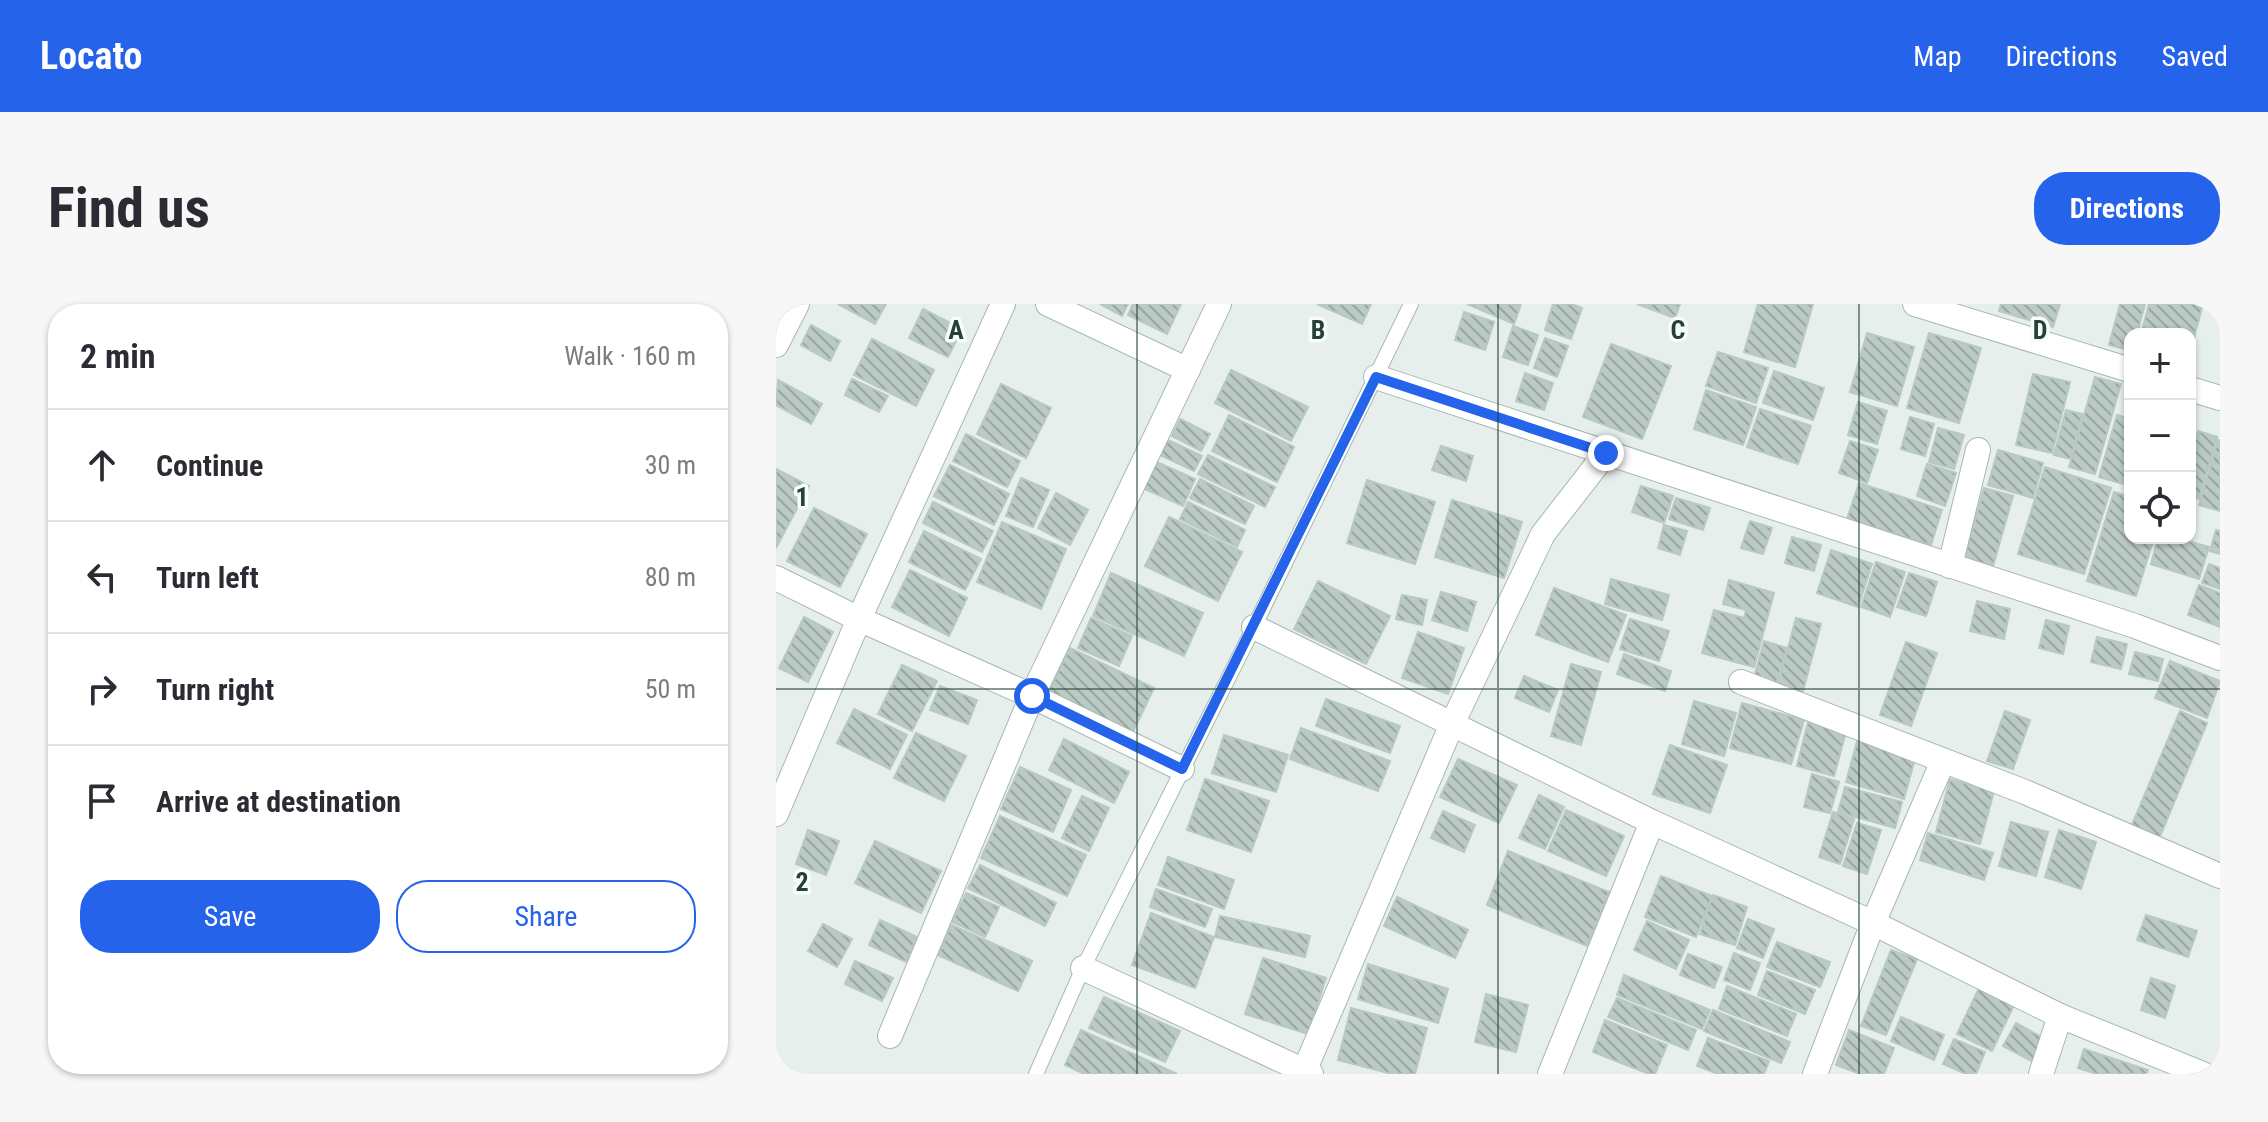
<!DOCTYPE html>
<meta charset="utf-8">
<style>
body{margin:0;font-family:"Roboto Condensed",sans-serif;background:#f7f7f7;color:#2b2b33}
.controls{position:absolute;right:24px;top:24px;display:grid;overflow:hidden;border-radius:16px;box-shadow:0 2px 6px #0004}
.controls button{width:72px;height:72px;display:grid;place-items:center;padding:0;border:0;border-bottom:2px solid #e1e1e2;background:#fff;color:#2b2b33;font:40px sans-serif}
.stop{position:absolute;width:24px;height:24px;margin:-18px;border:6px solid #2563eb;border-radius:50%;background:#fff}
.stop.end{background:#2563eb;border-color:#fff;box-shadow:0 2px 8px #0008}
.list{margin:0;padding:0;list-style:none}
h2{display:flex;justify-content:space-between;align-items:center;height:104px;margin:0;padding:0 32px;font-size:34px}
h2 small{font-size:26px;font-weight:400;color:#7c7c81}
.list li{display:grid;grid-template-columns:52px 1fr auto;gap:24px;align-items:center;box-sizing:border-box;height:112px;padding:0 32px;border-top:2px solid #e1e1e2}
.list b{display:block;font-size:30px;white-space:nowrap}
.list em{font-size:26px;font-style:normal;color:#7c7c81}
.actions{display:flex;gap:16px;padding:24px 32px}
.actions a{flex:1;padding:18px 0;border:2px solid #2563eb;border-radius:32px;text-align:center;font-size:28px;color:#2563eb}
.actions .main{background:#2563eb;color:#fff}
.icon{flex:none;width:44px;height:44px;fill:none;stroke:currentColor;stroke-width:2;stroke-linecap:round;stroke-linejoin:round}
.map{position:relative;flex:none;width:1444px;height:770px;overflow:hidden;border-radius:32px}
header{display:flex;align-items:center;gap:48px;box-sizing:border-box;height:112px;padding:0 40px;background:#2563eb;color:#fff}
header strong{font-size:38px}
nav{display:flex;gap:44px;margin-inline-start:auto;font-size:28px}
.intro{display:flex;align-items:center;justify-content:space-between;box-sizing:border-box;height:192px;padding:0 48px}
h1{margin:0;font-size:56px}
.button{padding:20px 36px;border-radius:32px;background:#2563eb;color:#fff;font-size:28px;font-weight:700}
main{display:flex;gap:48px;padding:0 48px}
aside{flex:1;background:#fff;border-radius:32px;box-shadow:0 2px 6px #0004}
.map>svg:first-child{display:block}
.building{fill:url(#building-back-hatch);stroke:#b8c9c2;stroke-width:2}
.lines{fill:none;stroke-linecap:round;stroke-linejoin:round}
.lane-casing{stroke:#a8b8b2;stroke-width:16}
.street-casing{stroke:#a8b8b2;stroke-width:26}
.lane{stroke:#fff;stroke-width:14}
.street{stroke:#fff;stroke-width:24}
.route{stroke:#2563eb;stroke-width:10}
.grid{fill:none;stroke:#24423a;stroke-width:2;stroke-opacity:0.55}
.grid-label{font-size:26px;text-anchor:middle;font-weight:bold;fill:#24423a;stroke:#f7fbf9;stroke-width:7;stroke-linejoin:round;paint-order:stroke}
</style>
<header>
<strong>Locato</strong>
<nav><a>Map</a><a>Directions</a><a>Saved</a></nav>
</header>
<div class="intro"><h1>Find us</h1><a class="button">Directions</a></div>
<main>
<aside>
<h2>2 min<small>Walk · 160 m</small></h2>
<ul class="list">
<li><svg class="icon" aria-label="ahead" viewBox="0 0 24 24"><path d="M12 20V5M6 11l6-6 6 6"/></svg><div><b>Continue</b></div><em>30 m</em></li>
<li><svg class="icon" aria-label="left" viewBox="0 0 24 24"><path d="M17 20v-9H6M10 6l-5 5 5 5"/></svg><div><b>Turn left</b></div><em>80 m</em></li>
<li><svg class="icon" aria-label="right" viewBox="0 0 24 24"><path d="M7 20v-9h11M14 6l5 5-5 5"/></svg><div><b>Turn right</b></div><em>50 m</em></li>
<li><svg class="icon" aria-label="arrive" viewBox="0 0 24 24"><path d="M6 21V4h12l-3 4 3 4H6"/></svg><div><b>Arrive at destination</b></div></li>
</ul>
<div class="actions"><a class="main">Save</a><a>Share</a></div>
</aside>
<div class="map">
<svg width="1444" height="770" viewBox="0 0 1444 770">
<defs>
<pattern id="building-back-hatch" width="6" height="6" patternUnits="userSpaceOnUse" patternTransform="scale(2)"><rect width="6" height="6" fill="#bbcac4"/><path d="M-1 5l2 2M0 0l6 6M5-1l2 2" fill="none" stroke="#98a6a0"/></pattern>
</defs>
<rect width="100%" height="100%" fill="#e6efeb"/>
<g class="building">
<polygon points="62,0 110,0 99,20"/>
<polygon points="324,0 352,0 346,12"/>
<polygon points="357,0 405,0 391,30 352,11"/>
<polygon points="541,0 595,0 586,20"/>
<polygon points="691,0 745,0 738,20"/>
<polygon points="777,0 796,0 806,4 795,35 769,26"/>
<polygon points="861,0 904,0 899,14"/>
<polygon points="982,0 1037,0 1019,63 968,48"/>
<polygon points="1225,0 1284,0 1277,23 1223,7"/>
<polygon points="1344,0 1369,0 1361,30 1354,30 1354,46 1333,41"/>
<polygon points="1373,0 1427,0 1414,49 1414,30 1365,30"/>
<polygon points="147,5 186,25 172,53 133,34"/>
<polygon points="688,8 718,18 709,46 679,36"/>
<polygon points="35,21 64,37 54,57 25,41"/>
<polygon points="737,22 762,31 752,61 727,53"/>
<polygon points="1091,29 1138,43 1121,102 1074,88"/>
<polygon points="1153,29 1205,44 1183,119 1131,104"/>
<polygon points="769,34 792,42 781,73 758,64"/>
<polygon points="96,35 158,66 140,102 78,71"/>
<polygon points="835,40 895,62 866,135 807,113"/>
<polygon points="942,48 992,64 980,99 930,82"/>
<polygon points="455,66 532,103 515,137 439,99"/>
<polygon points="998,67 1048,84 1037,116 987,99"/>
<polygon points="749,69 777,79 768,106 740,97"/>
<polygon points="1257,70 1294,78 1276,149 1240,141"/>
<polygon points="1319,73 1345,80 1319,170 1293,163"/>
<polygon points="76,75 112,92 103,108 69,91"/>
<polygon points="2,76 46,100 35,120 0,101"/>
<polygon points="225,80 275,104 250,154 201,130"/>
<polygon points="930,86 980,103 967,141 918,125"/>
<polygon points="1082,98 1111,107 1101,140 1072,131"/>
<polygon points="984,105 1035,122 1022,160 971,143"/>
<polygon points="1290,106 1306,110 1295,155 1278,151"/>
<polygon points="453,111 518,143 501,178 436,147"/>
<polygon points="1341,111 1354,115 1354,155 1347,180 1323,173"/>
<polygon points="1134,113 1158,120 1149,152 1125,145"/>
<polygon points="404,115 434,130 425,147 396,132"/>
<polygon points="1162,124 1188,131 1178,165 1153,158"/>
<polygon points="1422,127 1441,133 1423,195 1414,193 1414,154"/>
<polygon points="190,130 244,157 231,183 177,157"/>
<polygon points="392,136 426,152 418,167 384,151"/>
<polygon points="1442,136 1444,137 1444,207 1423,201"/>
<polygon points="1074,137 1102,146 1091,179 1063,169"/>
<polygon points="665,142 697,152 690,177 656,166"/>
<polygon points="1222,146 1267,159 1257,194 1212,181"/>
<polygon points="432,151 499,183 489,203 422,170"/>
<polygon points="374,155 419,175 407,202 362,182"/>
<polygon points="1151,160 1180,169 1169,202 1141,192"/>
<polygon points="174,161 233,190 218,221 158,192"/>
<polygon points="1269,163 1335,184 1308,270 1242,250"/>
<polygon points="0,165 33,182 0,244"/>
<polygon points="245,174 273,186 257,223 230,212"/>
<polygon points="424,175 478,202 469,220 414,194"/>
<polygon points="591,176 659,198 639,260 571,239"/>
<polygon points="1083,179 1166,206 1155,241 1071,215"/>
<polygon points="865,182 897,192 888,219 856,208"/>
<polygon points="1208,184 1237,192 1217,262 1188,254"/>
<polygon points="1338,188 1354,193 1354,234 1378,234 1360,292 1311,277"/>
<polygon points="280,189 312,206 294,241 262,224"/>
<polygon points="900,194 934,204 927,226 893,215"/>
<polygon points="676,196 746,218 728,274 659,253"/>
<polygon points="157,198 217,227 206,248 147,219"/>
<polygon points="412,198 469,226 461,243 404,215"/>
<polygon points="38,204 91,230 64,283 11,257"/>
<polygon points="393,213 466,248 442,297 369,262"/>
<polygon points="974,217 996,224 987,250 965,244"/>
<polygon points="226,218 290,245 265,305 201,278"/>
<polygon points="888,221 911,227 904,251 882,244"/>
<polygon points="1440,226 1444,227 1444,250 1434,247"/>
<polygon points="148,227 205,255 189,286 133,258"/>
<polygon points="1016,233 1045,241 1038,267 1009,259"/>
<polygon points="1382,234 1401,234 1433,243 1423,275 1375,260"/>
<polygon points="1055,246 1096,260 1082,303 1041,289"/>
<polygon points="1100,258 1129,268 1114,313 1085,303"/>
<polygon points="1433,260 1444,264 1444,285 1426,279"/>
<polygon points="134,266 191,294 173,332 116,303"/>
<polygon points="335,269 427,309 408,352 317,312"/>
<polygon points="1133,269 1161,278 1150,312 1121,303"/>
<polygon points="835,275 893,291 886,316 829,300"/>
<polygon points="953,276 998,289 978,363 926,349 938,306 968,314 970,306 947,300"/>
<polygon points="542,277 614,312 590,360 518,325"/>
<polygon points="1423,281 1444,289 1444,323 1412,311"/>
<polygon points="778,284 850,311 832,358 760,331"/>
<polygon points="665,288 700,298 691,327 656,316"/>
<polygon points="626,291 651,296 646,321 620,315"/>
<polygon points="1201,297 1234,305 1228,335 1194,327"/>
<polygon points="28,313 57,328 32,378 3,364"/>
<polygon points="315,314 356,332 343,362 302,344"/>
<polygon points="1020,314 1045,320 1026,391 1001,385"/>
<polygon points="854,315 893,327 883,357 844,345"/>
<polygon points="1270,316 1293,322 1287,350 1263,344"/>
<polygon points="642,328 688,344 672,390 626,374"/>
<polygon points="1321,333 1351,340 1345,365 1315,358"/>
<polygon points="988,337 1011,344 999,384 977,377"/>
<polygon points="1130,338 1161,349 1135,422 1104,411"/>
<polygon points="294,344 378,384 355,432 270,392"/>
<polygon points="1359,348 1387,355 1382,377 1353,370"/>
<polygon points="848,350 895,367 889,387 841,370"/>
<polygon points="1394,357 1444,377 1431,414 1379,394"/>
<polygon points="795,360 825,368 805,441 775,432"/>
<polygon points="126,361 161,377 136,427 102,410"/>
<polygon points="748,372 782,386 773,408 739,394"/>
<polygon points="164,382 201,396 192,420 154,406"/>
<polygon points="550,395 624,422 614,449 540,422"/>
<polygon points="918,397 960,409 948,452 906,440"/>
<polygon points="966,399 1028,416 1015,460 954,444"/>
<polygon points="78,405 131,431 114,465 61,439"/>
<polygon points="1229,407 1254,416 1237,465 1211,457"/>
<polygon points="1404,407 1431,419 1383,535 1355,523"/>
<polygon points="1032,418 1070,428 1058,472 1021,462"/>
<polygon points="525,424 614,457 602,487 514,455"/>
<polygon points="140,429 190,452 168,497 118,474"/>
<polygon points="448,431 512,451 500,488 436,469"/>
<polygon points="1082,434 1140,451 1128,495 1070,478"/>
<polygon points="288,435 353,468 338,499 273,466"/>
<polygon points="894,441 951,461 934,509 877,490"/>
<polygon points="682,455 741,481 723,519 664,493"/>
<polygon points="244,463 295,486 277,528 225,505"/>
<polygon points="1036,470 1063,478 1054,509 1028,503"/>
<polygon points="429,475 493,497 475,548 411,526"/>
<polygon points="1174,475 1218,487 1204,540 1160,528"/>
<polygon points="1069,483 1126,498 1119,524 1062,508"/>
<polygon points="763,491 788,503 769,545 743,534"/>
<polygon points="306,492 333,504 313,547 286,534"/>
<polygon points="790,506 848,532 830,572 772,547"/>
<polygon points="667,507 699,521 688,548 655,534"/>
<polygon points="1057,508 1078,515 1064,560 1043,553"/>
<polygon points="224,512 310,551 291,592 205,554"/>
<polygon points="1235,518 1272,528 1260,572 1223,562"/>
<polygon points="1081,519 1105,526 1091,570 1067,562"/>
<polygon points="32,526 63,537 50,571 20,560"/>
<polygon points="1283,526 1320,538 1305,585 1269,573"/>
<polygon points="1152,529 1217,549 1208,576 1144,556"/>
<polygon points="99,537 165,567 145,609 79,579"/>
<polygon points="732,547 833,588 811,642 711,601"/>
<polygon points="392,553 458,576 448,605 382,581"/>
<polygon points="204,561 280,599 269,622 192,584"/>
<polygon points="885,572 936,592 920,633 869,613"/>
<polygon points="380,585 436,605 429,623 374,603"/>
<polygon points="190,589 223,603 209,633 176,618"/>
<polygon points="937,591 971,603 959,641 924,630"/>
<polygon points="621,593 692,626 679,654 608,622"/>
<polygon points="375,609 438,633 419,684 356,661"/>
<polygon points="1370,611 1421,627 1412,653 1361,636"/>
<polygon points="444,612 534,632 529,653 439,633"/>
<polygon points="972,615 998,625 987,654 961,644"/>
<polygon points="104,616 141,633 130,658 93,641"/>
<polygon points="871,617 913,636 900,665 858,646"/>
<polygon points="47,620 76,635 61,663 32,647"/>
<polygon points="175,621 256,657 242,687 162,651"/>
<polygon points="175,621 256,657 242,687 162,651"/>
<polygon points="1001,638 1054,658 1044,683 991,663"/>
<polygon points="1115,646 1141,655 1110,731 1085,722"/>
<polygon points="958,649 984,659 974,686 948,676"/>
<polygon points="912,650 946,663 938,684 904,671"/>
<polygon points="487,654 550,674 532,730 469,710"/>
<polygon points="79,657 117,674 106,697 69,680"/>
<polygon points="592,660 672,685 662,719 582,695"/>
<polygon points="991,667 1039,686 1029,710 982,691"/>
<polygon points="848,671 934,706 926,725 841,691"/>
<polygon points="1375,674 1399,682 1389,714 1365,706"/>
<polygon points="1205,680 1240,697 1216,747 1181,730"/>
<polygon points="951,682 1020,710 1011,732 943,705"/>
<polygon points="710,690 752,701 740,748 699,738"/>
<polygon points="328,693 404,727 389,758 313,724"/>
<polygon points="841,694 920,726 912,746 832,713"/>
<polygon points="575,704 651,724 639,770 616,770 562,756"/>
<polygon points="937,706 1014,738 1005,759 928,727"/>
<polygon points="1125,713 1168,731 1158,756 1115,737"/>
<polygon points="829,716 891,741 879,770 873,770 817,748"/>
<polygon points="1240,719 1271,736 1259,759 1227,742"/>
<polygon points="305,726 401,770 308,770 289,761"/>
<polygon points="1073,726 1118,744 1108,770 1084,770 1060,761"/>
<polygon points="932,734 993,757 988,770 942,770 921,762"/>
<polygon points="1178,735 1209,748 1200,770 1190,770 1167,760"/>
<polygon points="1308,745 1372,766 1370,770 1321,770 1302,764"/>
</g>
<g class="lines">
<defs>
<polyline id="lane" points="260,770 307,664 478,323 635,0"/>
<g id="street">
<polyline points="272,0 412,66"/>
<polyline points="1139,0 1354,66"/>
<polyline points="0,41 21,0"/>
<polyline points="600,73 1359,322 1444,354"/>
<polyline points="1414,85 1444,94"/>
<polyline points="1174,262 1202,146"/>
<polyline points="0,274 83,315 256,392 406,465"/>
<polyline points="478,323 876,518 1097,619 1284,712 1427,770"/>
<polyline points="965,378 1249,488 1444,572"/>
<polyline points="0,510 83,315 227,0"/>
<polyline points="307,664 535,770"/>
<polyline points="114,732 256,392 443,0"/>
<polyline points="527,770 676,420 767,230 830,149"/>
<polyline points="774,770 876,518"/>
<polyline points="1039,770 1097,619 1167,457"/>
<polyline points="1265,770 1284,712"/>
</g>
</defs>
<use href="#lane" class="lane-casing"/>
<use href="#street" class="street-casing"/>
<use href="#lane" class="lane"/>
<use href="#street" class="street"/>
</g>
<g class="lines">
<polyline class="route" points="256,392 406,465 600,73 830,149"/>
</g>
<path class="grid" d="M361,0v770M722,0v770M1083,0v770M0,385h1444"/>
<g class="grid-label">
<text x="180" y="35">A</text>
<text x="542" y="35">B</text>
<text x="902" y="35">C</text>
<text x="1264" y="35">D</text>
<text x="26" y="202">1</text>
<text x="26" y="587">2</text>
</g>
</svg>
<div class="controls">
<button>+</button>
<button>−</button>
<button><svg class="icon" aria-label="locate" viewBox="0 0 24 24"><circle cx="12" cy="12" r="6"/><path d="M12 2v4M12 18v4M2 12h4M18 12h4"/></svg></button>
</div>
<div class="stop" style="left:256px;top:392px"></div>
<div class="stop end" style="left:830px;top:149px"></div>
</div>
</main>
